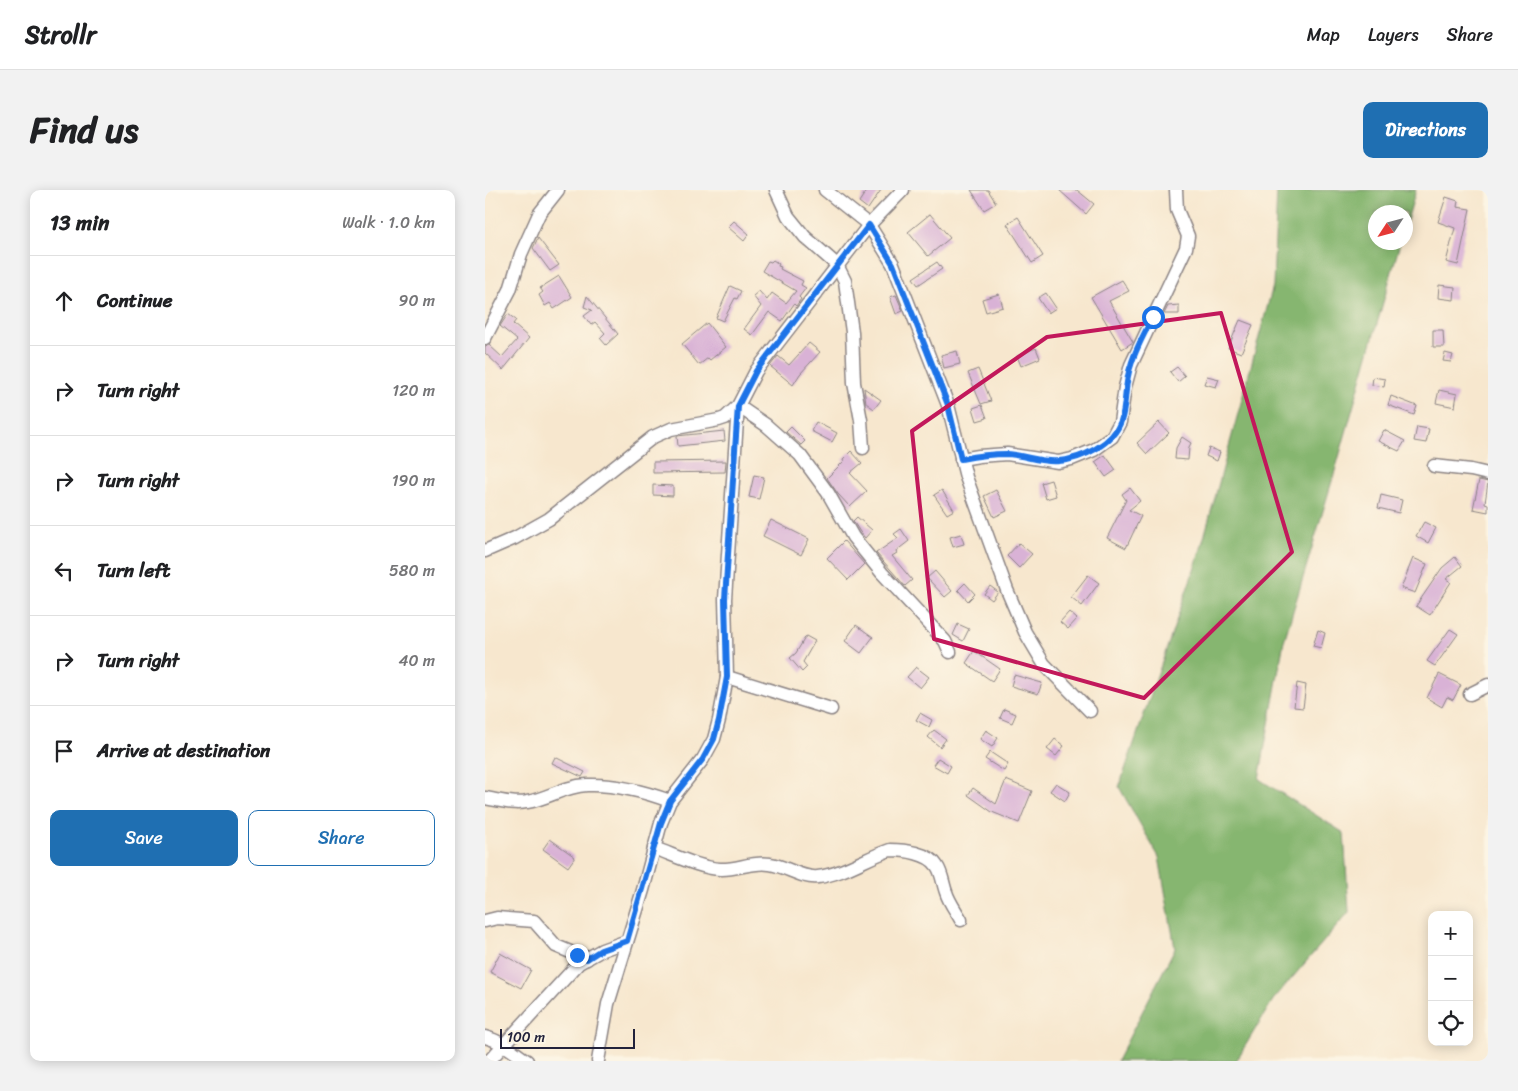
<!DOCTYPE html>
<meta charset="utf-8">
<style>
body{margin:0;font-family:Sriracha,sans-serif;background:#f2f2f2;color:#202124}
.controls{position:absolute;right:15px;bottom:15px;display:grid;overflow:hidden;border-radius:10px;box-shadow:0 2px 12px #0003}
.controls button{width:45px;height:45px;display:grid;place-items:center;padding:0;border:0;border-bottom:1px solid #e0e0e0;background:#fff;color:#202124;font:25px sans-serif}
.compass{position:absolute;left:883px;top:15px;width:45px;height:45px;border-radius:50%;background:#fff;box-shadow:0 2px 12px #0003;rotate:234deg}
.scale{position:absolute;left:15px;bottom:12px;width:135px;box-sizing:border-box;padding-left:5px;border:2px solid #22223b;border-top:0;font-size:14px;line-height:18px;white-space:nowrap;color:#22223b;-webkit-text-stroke:4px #fcf5e5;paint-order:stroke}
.stop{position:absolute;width:15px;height:15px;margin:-11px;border:4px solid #1a73e8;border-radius:50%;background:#fff}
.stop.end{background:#1a73e8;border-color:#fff;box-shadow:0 1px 5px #0008}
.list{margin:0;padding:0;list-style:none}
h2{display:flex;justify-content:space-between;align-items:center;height:65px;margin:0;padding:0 20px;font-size:21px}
h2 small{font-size:16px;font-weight:400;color:#757577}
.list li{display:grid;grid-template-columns:32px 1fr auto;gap:15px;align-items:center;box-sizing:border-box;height:90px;padding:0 20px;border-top:1px solid #e0e0e0}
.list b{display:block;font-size:19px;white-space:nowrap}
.list em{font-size:16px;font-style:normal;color:#757577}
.actions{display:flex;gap:10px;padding:15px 20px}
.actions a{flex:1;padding:11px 0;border:1px solid #1f6fb2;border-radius:10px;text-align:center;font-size:18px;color:#1f6fb2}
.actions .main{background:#1f6fb2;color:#fff}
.icon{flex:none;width:28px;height:28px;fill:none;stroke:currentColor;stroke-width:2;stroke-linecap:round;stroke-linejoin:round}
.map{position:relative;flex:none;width:1003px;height:871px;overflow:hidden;border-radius:10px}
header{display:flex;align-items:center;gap:30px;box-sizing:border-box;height:70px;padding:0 25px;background:#fff;border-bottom:1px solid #e0e0e0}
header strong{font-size:24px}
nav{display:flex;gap:28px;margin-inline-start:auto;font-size:18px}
.intro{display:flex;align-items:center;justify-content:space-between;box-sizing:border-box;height:120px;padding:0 30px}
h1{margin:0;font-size:35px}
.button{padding:12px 22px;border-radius:10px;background:#1f6fb2;color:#fff;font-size:18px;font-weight:700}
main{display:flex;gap:30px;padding:0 30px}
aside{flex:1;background:#fff;border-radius:10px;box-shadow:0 2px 12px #0003}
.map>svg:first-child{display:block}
.forest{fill:#86b66f;stroke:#546c55}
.building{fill:#d9b2d6}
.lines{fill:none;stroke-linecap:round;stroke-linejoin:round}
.minor-casing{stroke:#8c8484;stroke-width:15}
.minor{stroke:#fff;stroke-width:12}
.route{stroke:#1a73e8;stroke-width:6}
.marked{fill:none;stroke:#c2185b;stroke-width:4;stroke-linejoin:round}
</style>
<header>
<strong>Strollr</strong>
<nav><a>Map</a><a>Layers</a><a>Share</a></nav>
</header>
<div class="intro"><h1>Find us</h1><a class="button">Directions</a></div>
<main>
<aside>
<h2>13 min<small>Walk · 1.0 km</small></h2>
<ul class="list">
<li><svg class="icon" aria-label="ahead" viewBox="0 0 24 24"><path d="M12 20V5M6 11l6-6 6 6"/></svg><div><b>Continue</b></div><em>90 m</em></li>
<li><svg class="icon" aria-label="right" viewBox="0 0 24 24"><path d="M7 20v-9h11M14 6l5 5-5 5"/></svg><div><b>Turn right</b></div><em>120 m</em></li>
<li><svg class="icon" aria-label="right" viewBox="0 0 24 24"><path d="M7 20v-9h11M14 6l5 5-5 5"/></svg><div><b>Turn right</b></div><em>190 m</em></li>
<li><svg class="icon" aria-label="left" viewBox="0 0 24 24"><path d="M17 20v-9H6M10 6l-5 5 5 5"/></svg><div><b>Turn left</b></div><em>580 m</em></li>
<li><svg class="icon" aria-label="right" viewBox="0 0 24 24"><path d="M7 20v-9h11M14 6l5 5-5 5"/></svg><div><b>Turn right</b></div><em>40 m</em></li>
<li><svg class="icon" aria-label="arrive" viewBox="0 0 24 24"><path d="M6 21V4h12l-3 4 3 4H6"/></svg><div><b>Arrive at destination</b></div></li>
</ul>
<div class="actions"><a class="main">Save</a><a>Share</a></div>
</aside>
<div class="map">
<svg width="1003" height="871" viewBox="0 0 1003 871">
<rect width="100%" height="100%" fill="#fcf5e5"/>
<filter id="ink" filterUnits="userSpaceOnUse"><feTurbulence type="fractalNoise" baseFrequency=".02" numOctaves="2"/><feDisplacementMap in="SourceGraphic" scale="10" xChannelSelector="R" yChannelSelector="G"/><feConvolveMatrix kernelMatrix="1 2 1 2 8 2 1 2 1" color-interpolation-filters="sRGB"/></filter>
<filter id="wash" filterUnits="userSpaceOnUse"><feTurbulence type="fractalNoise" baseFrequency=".0096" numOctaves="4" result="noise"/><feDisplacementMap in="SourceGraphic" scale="20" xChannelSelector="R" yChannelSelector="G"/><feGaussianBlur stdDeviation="1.12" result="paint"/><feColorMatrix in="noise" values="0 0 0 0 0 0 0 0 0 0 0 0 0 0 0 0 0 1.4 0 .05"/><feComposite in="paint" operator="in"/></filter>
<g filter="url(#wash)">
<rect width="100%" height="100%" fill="#f7e7ce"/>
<polygon class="forest" points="792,0 931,0 921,34 921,22 891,22 891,52 915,53 850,281 799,451 774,589 859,643 864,722 788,810 751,871 632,871 690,758 674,667 634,597 715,362 788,96"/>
<g id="blocks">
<g class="building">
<polygon points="382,0 396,0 383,19 374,12"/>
<polygon points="486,0 503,0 511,13 499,20"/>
<polygon points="574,0 592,0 609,14 601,24"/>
<polygon points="961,7 973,11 972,17 985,19 973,75 961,72 970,38 953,32"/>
<polygon points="445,24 465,48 443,66 423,42"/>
<polygon points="533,27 558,66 547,73 522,34"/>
<polygon points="249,31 264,44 259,51 243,37"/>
<polygon points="53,48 74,75 65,81 48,58"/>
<polygon points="288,70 294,74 293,76 296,77 295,79 318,91 316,95 321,98 314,107 316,109 311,116 309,114 297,131 284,122 267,145 259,139 276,116 268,106 274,101 282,110 287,103 301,113 311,101 277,81 283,71 286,72"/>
<polygon points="452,72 457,79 433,95 428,88"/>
<polygon points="74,86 87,107 69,119 65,113 60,116 54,105 58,102 55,98"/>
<polygon points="637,90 644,101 624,111 648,152 637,159 606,107"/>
<polygon points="954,95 970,97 969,110 953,108"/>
<polygon points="245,96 256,101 252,109 250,108 238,131 231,128"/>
<polygon points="561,103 571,118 563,123 553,108"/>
<polygon points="514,104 518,117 501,122 497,109"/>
<polygon points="411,105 418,121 411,124 405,107"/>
<polygon points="102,106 133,144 121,155 115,148 120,143 110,132 106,135 99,126 107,120 99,117"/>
<polygon points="694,115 694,124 679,124 683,116"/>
<polygon points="23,124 31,130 28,134 44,148 18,180 0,163 0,156 4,155 17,167 32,150 15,136"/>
<polygon points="755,130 768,135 756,163 743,158"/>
<polygon points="222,133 241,157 225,170 223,168 214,175 197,154"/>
<polygon points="948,140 958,140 959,157 948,157"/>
<polygon points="324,153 335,162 315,184 308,195 285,176 293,166 304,175"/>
<polygon points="551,158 555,168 536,176 532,166"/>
<polygon points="472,161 475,174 459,178 456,165"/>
<polygon points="960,163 968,165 966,172 958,171"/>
<polygon points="692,177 700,186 693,192 685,182"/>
<polygon points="493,179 506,211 496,214 483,183"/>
<polygon points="722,186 734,189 731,197 719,194"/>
<polygon points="888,187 900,189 899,197 887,195"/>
<polygon points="379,198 396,210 389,219 381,213"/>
<polygon points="954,200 972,204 970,217 951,213"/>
<polygon points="906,206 932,216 929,225 903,215"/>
<polygon points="497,215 502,228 492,231 488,218"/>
<polygon points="331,232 352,243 347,252 326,241"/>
<polygon points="674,232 684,243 662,264 652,253"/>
<polygon points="306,237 320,251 316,255 301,242"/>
<polygon points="932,237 944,239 941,253 929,251"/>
<polygon points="899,240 920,251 914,261 893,251"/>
<polygon points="239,241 240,251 193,256 192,246"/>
<polygon points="697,247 706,253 704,257 703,270 690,269 691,258"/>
<polygon points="724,258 735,262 732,271 721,266"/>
<polygon points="366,261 377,273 365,283 382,301 365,317 353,304 342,288 359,271 358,269"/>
<polygon points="620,265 631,280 621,287 610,272"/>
<polygon points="241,271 240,282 168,283 168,272"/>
<polygon points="269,285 279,287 274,309 264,307"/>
<polygon points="566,290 571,306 561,309 556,293"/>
<polygon points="994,290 1003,292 1000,313 1003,314 1003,322 988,319"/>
<polygon points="168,295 188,296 188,306 168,305"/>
<polygon points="645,298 655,311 644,320 656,326 641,358 622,348 641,310 637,304"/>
<polygon points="457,300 469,320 462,324 449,305"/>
<polygon points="511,300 522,321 509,327 499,306"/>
<polygon points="896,305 917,310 914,323 893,318"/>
<polygon points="372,327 387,340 380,348 375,342 368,331"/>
<polygon points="286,330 324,349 316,365 278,346"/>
<polygon points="939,332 951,338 943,353 931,346"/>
<polygon points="416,339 424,351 411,361 412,363 407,366 427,390 420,396 391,363 413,348 409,344"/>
<polygon points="476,344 479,354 468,357 465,347"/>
<polygon points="359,351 379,374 363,390 342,368"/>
<polygon points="534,353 547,364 534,378 522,366"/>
<polygon points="970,367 977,376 961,389 966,392 945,425 931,416 957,378"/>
<polygon points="928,368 942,374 930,403 916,398"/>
<polygon points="450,381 467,401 460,407 442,388"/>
<polygon points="603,385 614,393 597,416 586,407"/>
<polygon points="480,393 490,404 483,411 473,400"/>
<polygon points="505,396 513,402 507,410 499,404"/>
<polygon points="584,422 592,429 583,439 575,432"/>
<polygon points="473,434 484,439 478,451 468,445"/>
<polygon points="371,435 388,447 376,463 360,451"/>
<polygon points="965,439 973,444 950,476 942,471"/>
<polygon points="833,440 840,443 836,458 828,456"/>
<polygon points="321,446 330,451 318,472 322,477 317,482 305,468 311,463"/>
<polygon points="489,461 515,479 507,491 481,473"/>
<polygon points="431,477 444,487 435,498 422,487"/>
<polygon points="954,484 976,495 968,510 962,507 957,517 942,508"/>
<polygon points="529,485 557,493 553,504 526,496"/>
<polygon points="812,493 821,495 818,518 809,517"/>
<polygon points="519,519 531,524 527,533 515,528"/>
<polygon points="435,523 447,530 444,537 431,530"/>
<polygon points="449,540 461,549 455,557 443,547"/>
<polygon points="501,540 513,548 507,557 495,549"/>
<polygon points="570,549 579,556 571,566 562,559"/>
<polygon points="505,562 523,574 519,581 500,569"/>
<polygon points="70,567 100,582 97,587 67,573"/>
<polygon points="453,568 466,576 462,583 448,575"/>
<polygon points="521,590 547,601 534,633 507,622 483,605 488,598 511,614"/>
<polygon points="571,593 585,602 580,611 565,601"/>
<polygon points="65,649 90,667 83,677 58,659"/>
<polygon points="15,763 46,780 36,798 5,782"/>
</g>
</g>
</g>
<g filter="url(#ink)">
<use href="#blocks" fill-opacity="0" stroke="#8c8484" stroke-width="1"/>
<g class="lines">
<defs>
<g id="minor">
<polyline points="291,0 303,26 320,47 352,75 360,91 367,142 369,193 376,230 378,258"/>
<polyline points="340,0 384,35 408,74 463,215 481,287 522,400 540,442 559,474 605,521"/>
<polyline points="0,148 25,100 36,64 54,24 73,0"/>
<polyline points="253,216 281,235 315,265 343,303 368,347 397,383 460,451 465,462"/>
<polyline points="476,269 494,266 522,264 573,272 587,269 609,260 627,247 635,232 640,197 646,175 701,58 703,46 692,20 691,0"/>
<polyline points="949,276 986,280 1003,284"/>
<polyline points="0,361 30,348 64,329 168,247 186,239 234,230 240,228 253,216 271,181 384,35 418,0"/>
<polyline points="242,487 346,519"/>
<polyline points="985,504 1003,495"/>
<path d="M0,608c13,2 29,7 42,4 20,-3 37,-16 60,-17 29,-1 56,6 83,16"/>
<path d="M169,658c20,7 46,20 66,21 17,1 32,-8 50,-5 16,2 32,15 48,13 25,-3 48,-19 72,-27 14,0 39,3 47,16 5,7 6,18 9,26 3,10 10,19 15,28"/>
<polyline points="0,731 12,728 49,731 71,756 102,769"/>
<path d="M0,847c16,4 29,15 42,24"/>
<polyline points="4,871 94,773 117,760 142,751"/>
<polyline points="113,871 123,814 158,700 176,633 185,611 218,569 229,549 234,530 242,487 240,409 253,216"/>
</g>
</defs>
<use href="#minor" class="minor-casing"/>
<use href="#minor" class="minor"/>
</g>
</g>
<g class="lines" filter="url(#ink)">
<path class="route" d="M92,765l10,4 14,-9 26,-9 34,-118 9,-22 33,-42 11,-20 5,-19 8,-43 -2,-78 13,-193 18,-35 113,-146 24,39 55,141 13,54c15,-3 30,-5 46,-5 17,1 35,9 52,7 23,-2 54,-17 62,-40 6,-17 3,-38 10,-56 5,-17 14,-33 22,-48"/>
</g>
<path class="marked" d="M736,123l71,239 -148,146 -210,-59 -22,-208 135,-94z"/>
</svg>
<div class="controls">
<button>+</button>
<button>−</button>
<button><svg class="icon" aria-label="locate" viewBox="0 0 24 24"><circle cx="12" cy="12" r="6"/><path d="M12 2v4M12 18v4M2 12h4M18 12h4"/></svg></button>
</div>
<svg class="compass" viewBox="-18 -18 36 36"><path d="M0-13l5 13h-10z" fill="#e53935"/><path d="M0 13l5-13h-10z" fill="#757577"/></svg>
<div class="scale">100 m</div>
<div class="stop" style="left:668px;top:127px"></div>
<div class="stop end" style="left:92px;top:765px"></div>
</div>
</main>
